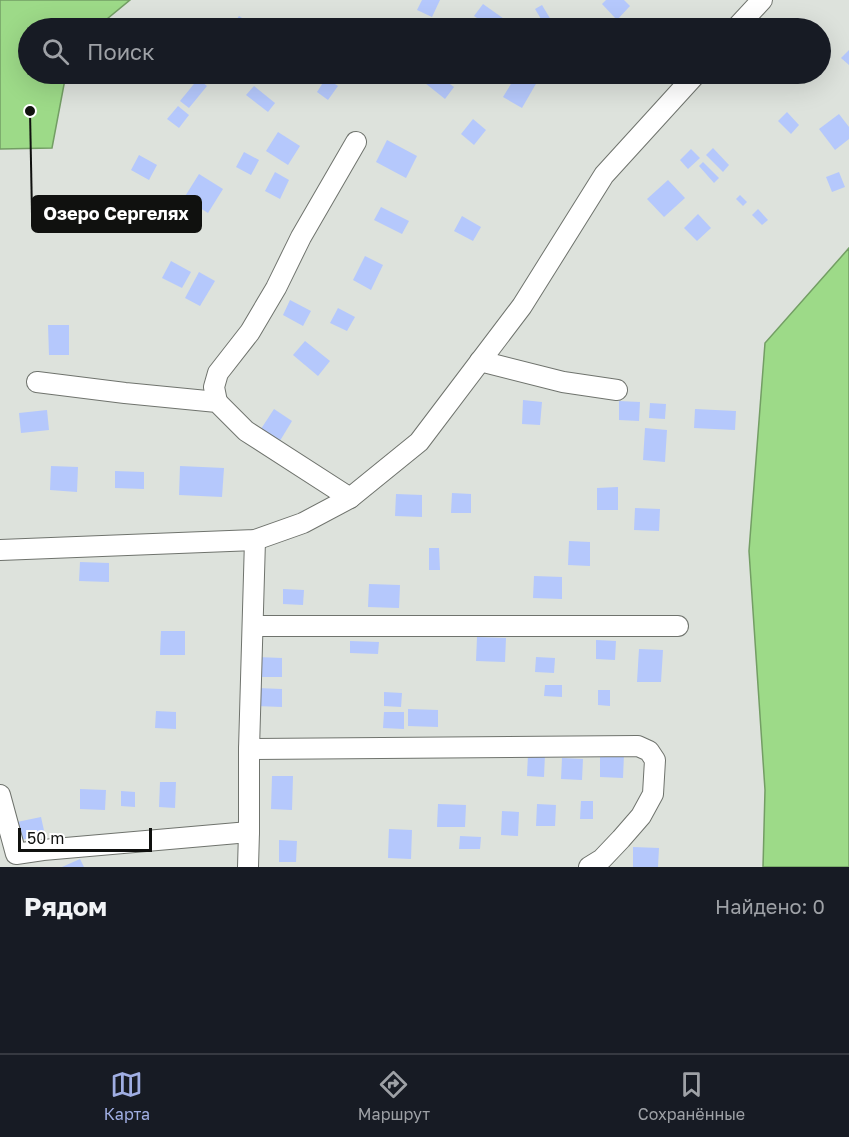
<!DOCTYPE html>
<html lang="ru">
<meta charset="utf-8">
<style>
body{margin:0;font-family:"Golos Text",sans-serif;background:#20242c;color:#f1f3f6}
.scale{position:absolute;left:18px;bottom:15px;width:134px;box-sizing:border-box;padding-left:6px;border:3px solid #10110f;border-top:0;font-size:16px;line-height:21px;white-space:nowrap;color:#10110f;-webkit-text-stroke:4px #fff;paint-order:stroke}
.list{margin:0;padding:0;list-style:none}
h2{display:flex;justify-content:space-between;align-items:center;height:78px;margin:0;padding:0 24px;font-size:26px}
h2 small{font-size:20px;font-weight:400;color:#9ea1a6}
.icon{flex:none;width:33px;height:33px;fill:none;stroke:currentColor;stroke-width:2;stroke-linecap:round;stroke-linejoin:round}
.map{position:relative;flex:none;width:849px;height:867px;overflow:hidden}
.search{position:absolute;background:#171b24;box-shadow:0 6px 24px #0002;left:18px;right:18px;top:18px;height:66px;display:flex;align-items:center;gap:15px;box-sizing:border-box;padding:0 21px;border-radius:33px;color:#9ea1a6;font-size:22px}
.sheet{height:186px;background:#171b24}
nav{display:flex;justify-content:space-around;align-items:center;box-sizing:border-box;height:84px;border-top:2px solid #363941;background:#171b24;font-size:16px;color:#9ea1a6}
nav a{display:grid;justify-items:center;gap:3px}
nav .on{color:#a0aee3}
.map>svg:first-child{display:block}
.water{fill:#9dda88;stroke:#739e64;stroke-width:1.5}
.building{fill:#b5c8fc}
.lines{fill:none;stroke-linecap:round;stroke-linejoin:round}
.minor-casing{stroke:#6f736d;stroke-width:22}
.minor{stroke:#fff;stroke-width:20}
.leader{fill:none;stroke:#10110f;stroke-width:2}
.callout-dot{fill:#10110f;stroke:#fff;stroke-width:2}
.callout{fill:#10110f;stroke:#10110f;stroke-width:2}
.callout-label{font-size:18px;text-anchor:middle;font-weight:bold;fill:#fff}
</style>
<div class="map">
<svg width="849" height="867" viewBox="0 0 849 867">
<rect width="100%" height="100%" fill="#dde2dc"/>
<g class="water">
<polygon points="0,0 130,0 96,28 28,28 28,74 66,74 52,148 0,149"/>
<polygon points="849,248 849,867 763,867 765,790 749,551 765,343"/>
</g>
<g class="building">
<polygon points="422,0 440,0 432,17 417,10"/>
<polygon points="606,0 624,0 630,6 617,20 602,4"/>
<polygon points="483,4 507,21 502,28 492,28 474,16"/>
<polygon points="542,5 551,20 544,24 535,9"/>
<polygon points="239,16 248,22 244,28 231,28"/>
<polygon points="849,50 849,65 841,58"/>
<polygon points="432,74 436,74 454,87 445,99 425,83"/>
<polygon points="517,74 522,74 537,82 522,108 503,97"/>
<polygon points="326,78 338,86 328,100 317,92"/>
<polygon points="198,79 207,86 189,108 180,101"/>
<polygon points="254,86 275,103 268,112 246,95"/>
<polygon points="178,106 189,115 179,128 167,119"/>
<polygon points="787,112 799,125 791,134 778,121"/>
<polygon points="839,114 849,127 849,139 835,150 819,129"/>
<polygon points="473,119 486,130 474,145 461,134"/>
<polygon points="278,132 300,146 288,165 266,151"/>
<polygon points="387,140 417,156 406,178 376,162"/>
<polygon points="713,148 729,165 723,172 706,155"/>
<polygon points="691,149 700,158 688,169 680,160"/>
<polygon points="244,152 259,160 251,175 236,167"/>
<polygon points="139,155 157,165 149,180 131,170"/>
<polygon points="703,162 719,178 714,183 699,166"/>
<polygon points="275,172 289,180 280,199 265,191"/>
<polygon points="839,172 845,187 832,192 826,177"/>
<polygon points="199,174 223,189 208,213 184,198"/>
<polygon points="668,180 685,198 664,217 647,199"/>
<polygon points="740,195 747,202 743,206 736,199"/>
<polygon points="381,207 409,221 402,234 374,220"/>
<polygon points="758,209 768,220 762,225 752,215"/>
<polygon points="698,214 711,228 697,241 684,228"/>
<polygon points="462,216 481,227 473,241 454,231"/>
<polygon points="365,256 383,265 371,290 353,280"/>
<polygon points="171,261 191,272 182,288 162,278"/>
<polygon points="199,272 215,281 200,306 185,298"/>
<polygon points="290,300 311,311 303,326 283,315"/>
<polygon points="338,308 355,317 347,331 330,323"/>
<polygon points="48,325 69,325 69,355 49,355"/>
<polygon points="305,341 330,361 318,376 293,355"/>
<polygon points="523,400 542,402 540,425 522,424"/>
<polygon points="619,401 640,402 639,421 619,420"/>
<polygon points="650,403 666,404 665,419 649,418"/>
<polygon points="274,409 292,421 278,444 259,432"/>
<polygon points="695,409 736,411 735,430 694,428"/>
<polygon points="47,410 49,430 21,433 19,413"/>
<polygon points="645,428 667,430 665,462 643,460"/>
<polygon points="51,466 78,467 77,492 50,490"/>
<polygon points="180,466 224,468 222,497 179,495"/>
<polygon points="115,471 144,472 144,489 115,488"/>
<polygon points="618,487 618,510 597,510 597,488"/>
<polygon points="452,493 471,494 471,513 451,513"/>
<polygon points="396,494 422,495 422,517 395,516"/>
<polygon points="635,508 660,509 659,531 634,530"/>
<polygon points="569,541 590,542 590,566 568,565"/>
<polygon points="429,548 439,548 440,570 429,570"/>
<polygon points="80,562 109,563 109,582 79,581"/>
<polygon points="534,576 562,577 562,599 533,598"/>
<polygon points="369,584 400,585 399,608 368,607"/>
<polygon points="283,589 304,590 303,605 283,604"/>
<polygon points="161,631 185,631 185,655 160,655"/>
<polygon points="477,637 506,638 505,662 476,661"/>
<polygon points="596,640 616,641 615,660 596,659"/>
<polygon points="350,641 379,642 378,654 350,653"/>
<polygon points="639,649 663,650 661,682 637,682"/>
<polygon points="257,657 282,658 282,677 256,677"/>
<polygon points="536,657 555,658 554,673 535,672"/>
<polygon points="545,685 562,685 562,697 544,696"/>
<polygon points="257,688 282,689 282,707 256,706"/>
<polygon points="598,690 610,690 610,706 598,705"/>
<polygon points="384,692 402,693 401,707 384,706"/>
<polygon points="408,709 438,710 438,727 408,726"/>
<polygon points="156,711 176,712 176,729 155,728"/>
<polygon points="384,712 404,712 404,729 383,728"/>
<polygon points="600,753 624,754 623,778 600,777"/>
<polygon points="528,754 545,754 544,777 527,776"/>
<polygon points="562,758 583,759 582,780 561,779"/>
<polygon points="272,776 293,776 292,810 271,809"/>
<polygon points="160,782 176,782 175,808 159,807"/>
<polygon points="80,789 106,790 105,810 80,809"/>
<polygon points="121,791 135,792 135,807 121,806"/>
<polygon points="581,801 593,801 593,819 580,819"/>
<polygon points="438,804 466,805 465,827 437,827"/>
<polygon points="537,804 556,805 555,826 536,826"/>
<polygon points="502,811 519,812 518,836 501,835"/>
<polygon points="41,817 45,835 21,840 17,822"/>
<polygon points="389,829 412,830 411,859 388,858"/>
<polygon points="460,836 481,837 480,849 459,849"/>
<polygon points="279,840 297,841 296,862 279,862"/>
<polygon points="633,847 659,848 658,867 633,867"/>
<polygon points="80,859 84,867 62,867"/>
</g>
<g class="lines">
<defs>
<g id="minor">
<polyline points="736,28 762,0"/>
<polyline points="480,361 563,382 617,390"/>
<polyline points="37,382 125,393 217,402 246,431 350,498"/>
<polyline points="217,402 214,387 218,373 250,332 276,288 301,237 356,142"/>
<polyline points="0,550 255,540 303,523 350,498 419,442 522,306 604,175 696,74"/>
<polyline points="253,626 678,626"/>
<polyline points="249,749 638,746 649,751 655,760 653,794 641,816 621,839 602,859 589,867"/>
<polyline points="0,795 16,854 43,850 249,832"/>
<polyline points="248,867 249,832 249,749 255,540"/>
</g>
</defs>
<use href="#minor" class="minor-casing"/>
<use href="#minor" class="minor"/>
</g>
<path class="leader" d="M30 111L32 214"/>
<circle class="callout-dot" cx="30" cy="111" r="6"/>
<rect class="callout" x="32" y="196" width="169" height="36" rx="6"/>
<g class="callout-label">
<text x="116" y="220">Озеро Сергелях</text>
</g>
</svg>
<div class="scale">50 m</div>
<div class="search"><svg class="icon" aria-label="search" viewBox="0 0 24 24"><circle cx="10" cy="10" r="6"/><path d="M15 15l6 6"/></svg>Поиск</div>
</div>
<section class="sheet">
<h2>Рядом<small>Найдено: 0</small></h2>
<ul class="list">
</ul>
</section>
<nav>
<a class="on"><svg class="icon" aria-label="map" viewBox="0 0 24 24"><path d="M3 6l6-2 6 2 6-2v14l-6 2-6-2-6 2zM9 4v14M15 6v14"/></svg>Карта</a>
<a><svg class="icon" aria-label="directions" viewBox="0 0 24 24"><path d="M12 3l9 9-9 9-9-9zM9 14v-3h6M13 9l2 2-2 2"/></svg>Маршрут</a>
<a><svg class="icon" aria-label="saved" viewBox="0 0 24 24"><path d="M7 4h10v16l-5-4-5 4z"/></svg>Сохранённые</a>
</nav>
